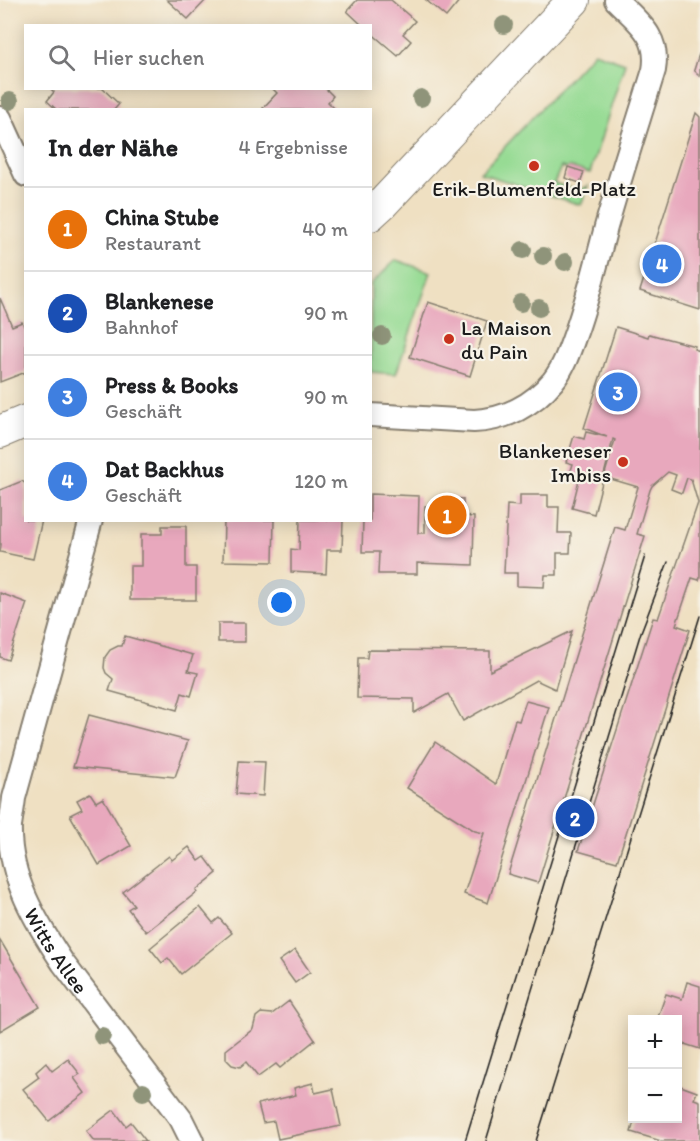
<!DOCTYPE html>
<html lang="de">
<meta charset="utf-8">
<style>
body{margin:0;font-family:Itim,sans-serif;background:#f2f2f2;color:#202124}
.controls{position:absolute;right:18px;bottom:18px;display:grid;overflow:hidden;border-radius:0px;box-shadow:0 3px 15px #0003}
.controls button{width:54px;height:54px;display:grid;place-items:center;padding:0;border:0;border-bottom:2px solid #e0e0e0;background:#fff;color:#202124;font:30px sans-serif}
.you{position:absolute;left:282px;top:603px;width:21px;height:21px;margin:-15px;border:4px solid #fff;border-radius:50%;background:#1a73e8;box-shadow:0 0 0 9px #1a73e833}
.badge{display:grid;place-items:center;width:39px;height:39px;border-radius:50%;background:#c8321e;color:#fff;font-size:20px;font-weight:700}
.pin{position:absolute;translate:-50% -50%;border:3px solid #fff;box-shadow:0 2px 6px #0006}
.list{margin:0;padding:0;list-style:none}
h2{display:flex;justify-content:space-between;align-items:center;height:78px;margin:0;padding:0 24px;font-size:26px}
h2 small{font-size:20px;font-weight:400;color:#757577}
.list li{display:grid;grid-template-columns:39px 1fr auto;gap:18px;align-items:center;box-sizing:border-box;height:84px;padding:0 24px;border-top:2px solid #e0e0e0}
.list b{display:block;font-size:22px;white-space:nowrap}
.list p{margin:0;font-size:20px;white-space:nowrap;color:#757577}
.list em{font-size:20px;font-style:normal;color:#757577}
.icon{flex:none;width:33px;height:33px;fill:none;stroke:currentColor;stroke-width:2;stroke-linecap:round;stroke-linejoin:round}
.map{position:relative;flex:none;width:700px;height:1141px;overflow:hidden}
.search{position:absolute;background:#fff;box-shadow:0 3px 15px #0003;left:24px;top:24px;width:348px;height:66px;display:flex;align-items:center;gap:15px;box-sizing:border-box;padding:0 21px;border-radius:0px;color:#757577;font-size:22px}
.panel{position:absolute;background:#fff;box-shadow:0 3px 15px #0003;left:24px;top:108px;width:348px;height:414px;border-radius:0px}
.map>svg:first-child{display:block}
.green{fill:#97db94;stroke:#5a7c58;stroke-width:1.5}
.building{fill:#e8a8bd}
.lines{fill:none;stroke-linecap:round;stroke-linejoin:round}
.minor-casing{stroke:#867e6f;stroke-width:26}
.secondary-casing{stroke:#867e6f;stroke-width:34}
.minor{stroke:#fff;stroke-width:22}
.secondary{stroke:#fff;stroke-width:32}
.tram{stroke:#1c1c1c;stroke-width:1.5}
.tree{fill:#8f947a}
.poi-dot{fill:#c8321e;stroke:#f7f3e8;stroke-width:2}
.labels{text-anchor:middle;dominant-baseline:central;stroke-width:4.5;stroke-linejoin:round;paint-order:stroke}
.poi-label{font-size:21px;fill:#1c1c1c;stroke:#f7f3e8}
.street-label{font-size:21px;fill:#1c1c1c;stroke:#f7f3e8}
</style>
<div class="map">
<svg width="700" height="1141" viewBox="0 0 700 1141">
<rect width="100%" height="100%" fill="#f7f3e8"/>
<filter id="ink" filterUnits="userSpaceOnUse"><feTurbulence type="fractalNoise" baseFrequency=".0167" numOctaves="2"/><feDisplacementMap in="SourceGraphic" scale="12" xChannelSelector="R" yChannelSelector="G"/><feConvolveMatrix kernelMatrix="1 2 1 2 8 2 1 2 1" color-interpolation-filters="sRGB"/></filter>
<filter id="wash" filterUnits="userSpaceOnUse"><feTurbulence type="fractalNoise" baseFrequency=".008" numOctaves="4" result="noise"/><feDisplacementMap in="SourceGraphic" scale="24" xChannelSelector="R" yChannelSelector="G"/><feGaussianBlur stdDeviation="1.35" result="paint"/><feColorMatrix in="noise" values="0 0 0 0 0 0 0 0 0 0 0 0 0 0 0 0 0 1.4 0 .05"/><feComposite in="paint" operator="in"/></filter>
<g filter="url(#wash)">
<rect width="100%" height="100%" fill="#efe0c2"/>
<g class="green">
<polygon points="594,52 625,63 590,173 569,167 568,169 561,167 554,183 579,191 588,186 581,205 480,173"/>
<polygon points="396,260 431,272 396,374 371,372 371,284"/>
</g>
<g id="blocks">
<g class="building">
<polygon points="167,0 206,0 188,19"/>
<polygon points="357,0 391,0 415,21 403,34 411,41 398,56 370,32 370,26 363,26 347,11"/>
<polygon points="426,0 460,0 446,17"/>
<polygon points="699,54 700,54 700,76 694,70"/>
<polygon points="50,88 102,88 119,104 114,110 57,110 47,101 54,92"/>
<polygon points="272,88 325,88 333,96 328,102 336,110 264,110 263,108 277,93"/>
<polygon points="696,113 700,117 700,310 640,291"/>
<polygon points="568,167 584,172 580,183 565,178"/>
<polygon points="0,298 12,326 22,322 26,330 26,372 0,382"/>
<polygon points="428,302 487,321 470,376 410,357"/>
<polygon points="616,327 648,337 649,334 695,346 694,349 700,351 700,577 699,580 692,578 676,625 690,630 617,862 578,851 653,618 658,619 698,503 691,479 687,478 682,493 681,493 671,489 676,475 668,472 652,486 650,490 637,534 645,536 538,883 508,874 615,527 625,530 638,487 604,477 615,440 613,439 594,514 572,508 579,480 569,477 573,464 566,462 574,436 584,439 586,432 607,437 584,428"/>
<polygon points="22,481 26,484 26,520 42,520 33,559 0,552 1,544 0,544 0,490"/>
<polygon points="370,494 419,496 418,533 425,533 425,506 447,506 447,498 463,499 463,516 474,517 473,565 417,563 417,574 378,574 379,552 362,552 363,520 370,520"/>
<polygon points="520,495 548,495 548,507 559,507 558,533 571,533 570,553 557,553 557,575 545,575 544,587 517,586 517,573 504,573 507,505 520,506"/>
<polygon points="224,520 274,520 273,562 223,561"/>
<polygon points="300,520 343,520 342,550 327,550 326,574 291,572 291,549 299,550"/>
<polygon points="162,526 186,526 186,567 196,567 196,600 130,600 130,566 141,566 141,534 162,534"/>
<polygon points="0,593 27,603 8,660 0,657"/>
<rect x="218" y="623" width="27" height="19"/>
<polygon points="572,631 555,689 536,680 463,721 448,694 414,713 414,699 357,698 358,658 367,658 368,650 490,651 490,671"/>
<polygon points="125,636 193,655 188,671 198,673 191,696 182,693 177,710 109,691 113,679 106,673 104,668 105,657 110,650 118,646 122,646"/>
<polygon points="526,701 549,707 488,903 464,894 484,833 475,831 407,788 435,742 496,784 515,720 519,721"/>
<polygon points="89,715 188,741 175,777 73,767"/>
<polygon points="239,761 265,762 263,796 236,794"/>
<polygon points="90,793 96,802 103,798 131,846 99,865 70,815 82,809 77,800"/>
<polygon points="189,847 199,861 205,857 217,873 196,890 197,892 146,932 128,909 134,905 123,892 169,856 172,860"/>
<polygon points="200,907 213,923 219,918 232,933 181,974 168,958 162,963 150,948"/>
<polygon points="0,940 40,1007 0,1031"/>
<polygon points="295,950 310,972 295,983 279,961"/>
<polygon points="687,982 700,986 700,1049 678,1042 678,1020 657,1020 666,994 682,999"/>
<polygon points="289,1001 315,1040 280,1068 276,1064 258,1077 246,1062 240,1067 232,1065 226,1059 226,1050 253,1029 256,1017 261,1013 272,1014"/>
<polygon points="68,1059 80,1074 74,1078 85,1093 49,1121 23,1089 39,1077 36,1072 46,1063 52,1071"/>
<polygon points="313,1083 315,1093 333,1089 341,1126 278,1139 274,1121 263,1123 258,1104 296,1095 294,1088"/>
<polygon points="678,1085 697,1092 694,1099 700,1101 700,1141 661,1141 631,1132 635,1118 678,1118"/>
<polygon points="114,1110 126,1126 131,1122 146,1141 94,1141 86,1131"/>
</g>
</g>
</g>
<g filter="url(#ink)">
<use href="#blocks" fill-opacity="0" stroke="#867e6f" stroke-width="1.5"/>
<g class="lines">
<defs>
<g id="minor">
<polyline points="0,118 26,175"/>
<path d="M370,415l104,6c31,-1 59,-16 79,-40 11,-14 17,-32 23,-49 12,-34 21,-70 30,-105 15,-53 32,-105 48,-157 6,-34 -16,-48 -38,-70"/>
<path id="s1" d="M91,520l-77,278c-1,10 -3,19 -4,28 -2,51 26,96 53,137l118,156 11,22"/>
</g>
<g id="secondary">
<polyline points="370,215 382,204 574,0"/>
<polyline points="0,432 26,421"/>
</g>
</defs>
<use href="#minor" class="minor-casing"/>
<use href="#secondary" class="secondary-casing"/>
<use href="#minor" class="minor"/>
<use href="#secondary" class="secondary"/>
<g class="tram">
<polyline points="465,1141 645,556"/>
<polyline points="486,1141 641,632 668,562"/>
<polyline points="536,1141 700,616"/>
</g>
</g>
<g class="tree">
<circle cx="504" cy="25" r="9"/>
<circle cx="421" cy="98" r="9"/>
<circle cx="10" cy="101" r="9"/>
<circle cx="523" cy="250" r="9"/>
<circle cx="543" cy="256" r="9"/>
<circle cx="565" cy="262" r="9"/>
<circle cx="521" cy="303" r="9"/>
<circle cx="539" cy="308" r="9"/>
<circle cx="382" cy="336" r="9"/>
<circle cx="102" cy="1036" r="9"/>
<circle cx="143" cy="1092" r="9"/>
</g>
</g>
<g class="poi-dot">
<circle cx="534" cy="166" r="6"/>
<circle cx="449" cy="339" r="6"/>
<circle cx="623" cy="462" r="6"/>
</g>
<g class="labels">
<g class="poi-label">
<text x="534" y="188">Erik-Blumenfeld-Platz</text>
<text x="461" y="327" text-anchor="start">La Maison<tspan x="461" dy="24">du Pain</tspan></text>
<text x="611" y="450" text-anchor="end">Blankeneser<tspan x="611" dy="24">Imbiss</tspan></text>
</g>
<g class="street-label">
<text stroke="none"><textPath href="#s1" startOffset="452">Witts Allee</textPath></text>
</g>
</g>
</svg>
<div class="controls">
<button>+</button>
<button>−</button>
</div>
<div class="you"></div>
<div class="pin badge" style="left:447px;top:515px;background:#e8710a">1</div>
<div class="pin badge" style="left:575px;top:818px;background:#1a4fb4">2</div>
<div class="pin badge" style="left:618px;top:392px;background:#3f7fe0">3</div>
<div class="pin badge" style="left:662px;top:264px;background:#3f7fe0">4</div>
<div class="search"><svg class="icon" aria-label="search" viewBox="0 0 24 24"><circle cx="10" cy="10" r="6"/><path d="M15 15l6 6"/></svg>Hier suchen</div>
<section class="panel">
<h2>In der Nähe<small>4 Ergebnisse</small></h2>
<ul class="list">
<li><span class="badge" style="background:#e8710a">1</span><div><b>China Stube</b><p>Restaurant</p></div><em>40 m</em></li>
<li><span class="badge" style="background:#1a4fb4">2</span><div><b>Blankenese</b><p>Bahnhof</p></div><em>90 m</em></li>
<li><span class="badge" style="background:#3f7fe0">3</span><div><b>Press &amp; Books</b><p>Geschäft</p></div><em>90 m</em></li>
<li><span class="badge" style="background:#3f7fe0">4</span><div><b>Dat Backhus</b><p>Geschäft</p></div><em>120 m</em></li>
</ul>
</section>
</div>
